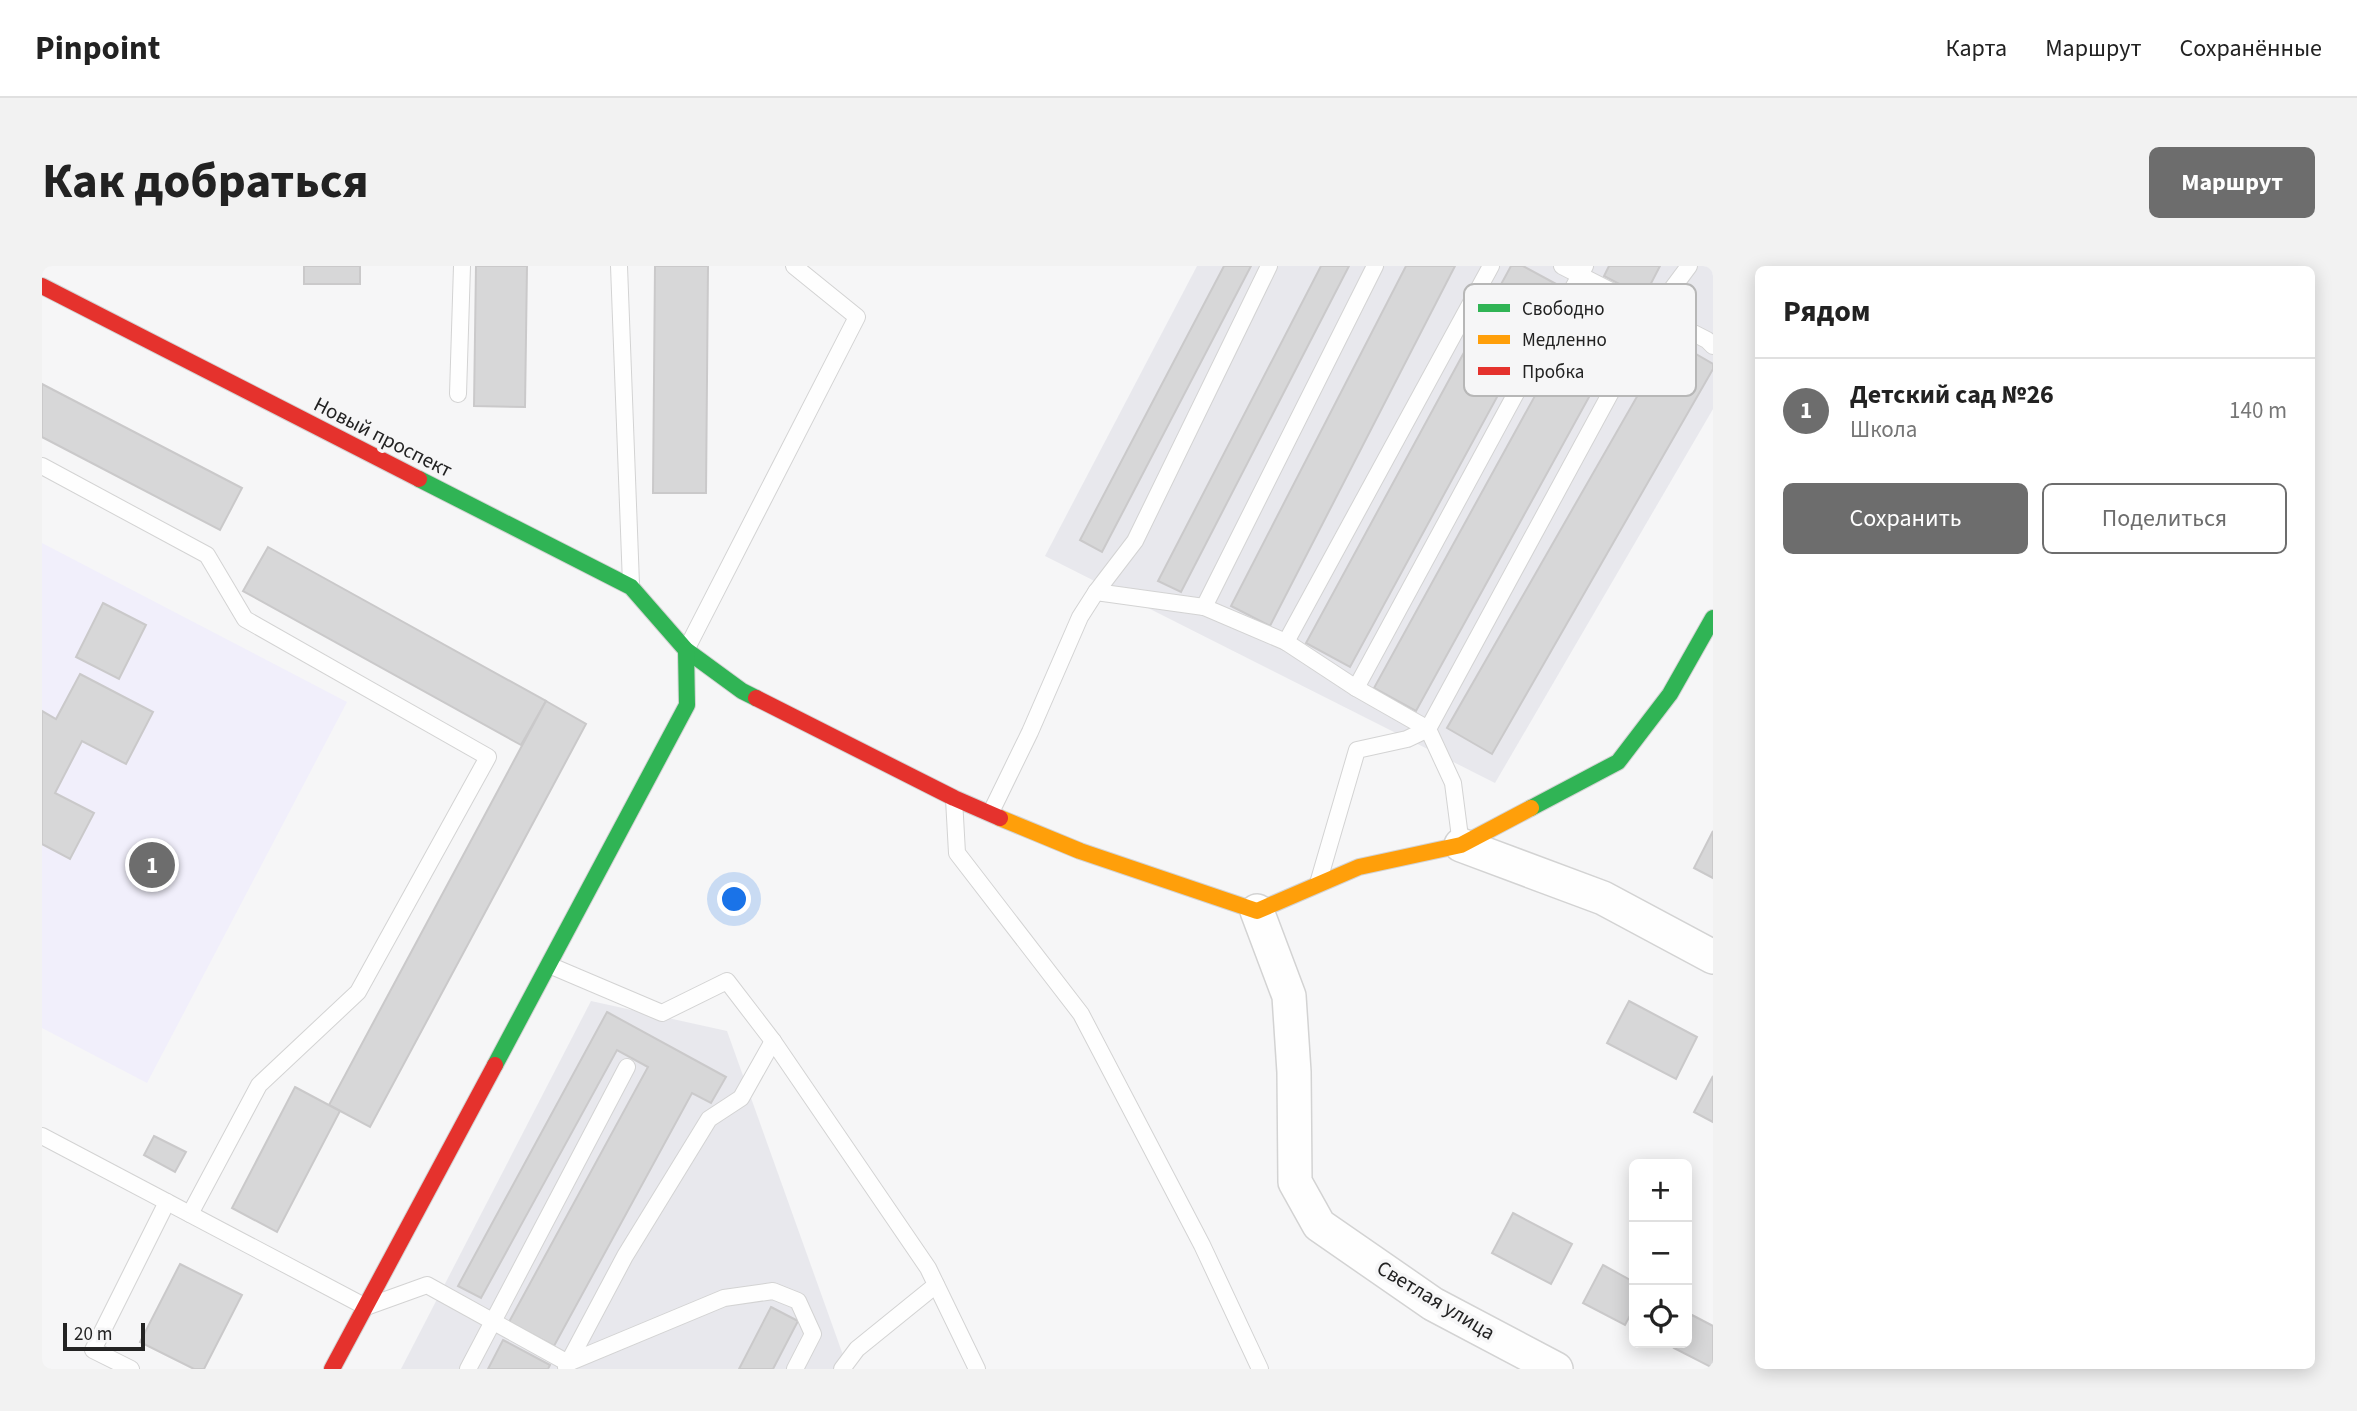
<!DOCTYPE html>
<html lang="ru">
<meta charset="utf-8">
<style>
body{margin:0;font-family:"Source Sans 3",sans-serif;background:#f2f2f2;color:#222}
.controls{position:absolute;right:21px;bottom:21px;display:grid;overflow:hidden;border-radius:10px;box-shadow:0 4px 18px #0003}
.controls button{width:63px;height:63px;display:grid;place-items:center;padding:0;border:0;border-bottom:2px solid #e0e0e0;background:#fff;color:#222;font:35px sans-serif}
.scale{position:absolute;left:21px;bottom:18px;width:82px;box-sizing:border-box;padding-left:7px;border:4px solid #232323;border-top:0;font-size:19px;line-height:24px;white-space:nowrap;color:#232323;-webkit-text-stroke:5px #f6f6f7;paint-order:stroke}
.you{position:absolute;left:693px;top:634px;width:24px;height:24px;margin:-18px;border:5px solid #fff;border-radius:50%;background:#1a73e8;box-shadow:0 0 0 10px #1a73e833}
.badge{display:grid;place-items:center;width:46px;height:46px;border-radius:50%;background:#6d6d6d;color:#fff;font-size:23px;font-weight:700}
.pin{position:absolute;translate:-50% -50%;border:4px solid #fff;box-shadow:0 2px 7px #0006}
.list{margin:0;padding:0;list-style:none}
h2{display:flex;justify-content:space-between;align-items:center;height:91px;margin:0;padding:0 28px;font-size:30px}
h2 small{font-size:23px;font-weight:400;color:#767676}
.list li{display:grid;grid-template-columns:46px 1fr auto;gap:21px;align-items:center;box-sizing:border-box;height:105px;padding:0 28px;border-top:2px solid #e0e0e0}
.list b{display:block;font-size:26px;white-space:nowrap}
.list p{margin:0;font-size:23px;white-space:nowrap;color:#767676}
.list em{font-size:23px;font-style:normal;color:#767676}
.actions{display:flex;gap:14px;padding:21px 28px}
.actions a{flex:1;padding:16px 0;border:2px solid #6d6d6d;border-radius:10px;text-align:center;font-size:24px;color:#6d6d6d}
.actions .main{background:#6d6d6d;color:#fff}
.icon{flex:none;width:38px;height:38px;fill:none;stroke:currentColor;stroke-width:2;stroke-linecap:round;stroke-linejoin:round}
.map{position:relative;flex:none;width:1671px;height:1103px;overflow:hidden;border-radius:10px}
header{display:flex;align-items:center;gap:42px;box-sizing:border-box;height:98px;padding:0 35px;background:#fff;border-bottom:2px solid #e0e0e0}
header strong{font-size:33px}
nav{display:flex;gap:38px;margin-inline-start:auto;font-size:24px}
.intro{display:flex;align-items:center;justify-content:space-between;box-sizing:border-box;height:168px;padding:0 42px}
h1{margin:0;font-size:49px}
.button{padding:18px 32px;border-radius:10px;background:#6d6d6d;color:#fff;font-size:24px;font-weight:700}
main{display:flex;gap:42px;padding:0 42px}
aside{flex:1;background:#fff;border-radius:10px;box-shadow:0 4px 18px #0003}
.map>svg:first-child{display:block}
.built{fill:#e8e8ed}
.education{fill:#f1effb}
.building{fill:#d7d7d8;stroke:#cac9ca;stroke-width:2}
.lines{fill:none;stroke-linecap:round;stroke-linejoin:round}
.lane-casing{stroke:#d3d3d3;stroke-width:18}
.street-casing{stroke:#d3d3d3;stroke-width:36}
.fast-casing{stroke:#d3d3d3;stroke-width:18}
.slow-casing{stroke:#d3d3d3;stroke-width:18}
.jam-casing{stroke:#d3d3d3;stroke-width:18}
.lane{stroke:#fefefe;stroke-width:16}
.street{stroke:#fefefe;stroke-width:33}
.fast{stroke:#30b455;stroke-width:16}
.slow{stroke:#ff9f0a;stroke-width:16}
.jam{stroke:#e5322d;stroke-width:16}
.labels{text-anchor:middle;dominant-baseline:central;stroke-width:7;stroke-linejoin:round;paint-order:stroke}
.street-label{font-size:21px;fill:#232323;stroke:#f6f6f7}
.key{fill:#f6f6f7;stroke:#b7b7b7;stroke-width:2}
.key-label{font-size:19px;fill:#232323}
</style>
<header>
<strong>Pinpoint</strong>
<nav><a>Карта</a><a>Маршрут</a><a>Сохранённые</a></nav>
</header>
<div class="intro"><h1>Как добраться</h1><a class="button">Маршрут</a></div>
<main>
<div class="map">
<svg width="1671" height="1103" viewBox="0 0 1671 1103">
<rect width="100%" height="100%" fill="#f6f6f7"/>
<g class="built">
<polygon points="1155,0 1671,0 1671,143 1453,517 1003,290"/>
<polygon points="549,735 685,765 806,1103 359,1103"/>
</g>
<polygon class="education" points="0,277 305,436 105,817 0,762"/>
<g class="building">
<rect x="262" y="0" width="56" height="18"/>
<polygon points="434,0 485,0 483,141 432,140"/>
<polygon points="613,0 666,0 664,227 611,227"/>
<polygon points="1182,0 1209,0 1060,286 1038,274"/>
<polygon points="1279,0 1307,0 1139,326 1116,315"/>
<polygon points="1364,0 1413,0 1228,360 1189,340"/>
<polygon points="1469,0 1481,0 1516,19 1308,401 1264,377"/>
<polygon points="1567,0 1618,0 1602,31 1562,10"/>
<polygon points="1548,30 1590,53 1374,445 1332,422"/>
<polygon points="1628,73 1671,98 1671,103 1450,488 1405,462"/>
<polygon points="0,118 200,222 178,264 0,171"/>
<polygon points="226,281 504,435 479,479 201,325"/>
<polygon points="61,337 104,359 77,413 34,391"/>
<polygon points="38,408 111,446 84,498 40,475 13,527 52,547 28,593 0,578 0,445 14,453"/>
<polygon points="504,435 544,458 328,861 287,839"/>
<polygon points="1671,565 1671,612 1652,602"/>
<polygon points="1587,735 1655,771 1634,813 1565,777"/>
<polygon points="565,746 684,811 669,837 650,827 512,1080 467,1056 606,801 575,784 439,1032 416,1020"/>
<polygon points="1671,810 1671,856 1652,846"/>
<polygon points="253,821 298,845 235,966 190,942"/>
<polygon points="112,870 144,886 133,906 102,889"/>
<polygon points="1471,947 1530,978 1509,1018 1450,987"/>
<polygon points="138,998 200,1029 162,1103 152,1103 98,1076"/>
<polygon points="1561,999 1592,1016 1592,1042 1583,1059 1541,1037"/>
<polygon points="729,1041 756,1055 731,1103 697,1103"/>
<polygon points="1650,1049 1671,1060 1671,1102 1632,1082 1635,1077 1645,1077 1645,1058"/>
<polygon points="461,1074 508,1099 506,1103 446,1103"/>
</g>
<g class="lines">
<defs>
<g id="lane">
<polyline points="577,0 589,318"/>
<polyline points="1520,0 1665,74 1671,80"/>
<polyline points="416,128 420,0"/>
<polyline points="0,200 165,289 203,353 446,491 316,726 217,819 148,948"/>
<polyline points="1054,326 1093,275 1227,0"/>
<polyline points="1162,341 1333,0"/>
<polyline points="1244,376 1449,0"/>
<polyline points="644,384 815,51 752,0"/>
<polyline points="1314,422 1543,0"/>
<polyline points="912,533 915,587 1039,748 1160,979 1218,1103"/>
<polyline points="949,546 988,466 1038,351 1054,326 1162,341 1244,376 1314,422 1386,463 1411,517 1419,579"/>
<polyline points="1277,614 1315,484 1365,473 1386,463 1612,47 1647,0"/>
<polyline points="507,699 620,747 685,715 731,775 886,1002 935,1103"/>
<polyline points="0,870 324,1041 385,1019 526,1097 682,1032 731,1025 756,1035 771,1068 753,1103"/>
<polyline points="524,1101 583,990 667,853 699,832 731,775"/>
<polyline points="89,1103 51,1084 125,936"/>
<polyline points="426,1103 585,801"/>
<polyline points="800,1103 815,1083 894,1019"/>
</g>
<g id="street">
<polyline points="1419,579 1561,632 1671,691"/>
<polyline points="1215,645 1247,730 1252,806 1253,916 1277,959 1391,1038 1514,1103"/>
</g>
<g id="fast">
<polyline points="377,213 589,321 644,384 700,425 714,432"/>
<polyline points="1489,542 1576,496 1628,428 1671,352"/>
<polyline points="453,799 645,439 644,384"/>
</g>
<polyline id="slow" points="958,552 1038,585 1215,645 1317,601 1419,579 1489,542"/>
<g id="jam">
<polyline points="0,20 377,213"/>
<polyline points="714,432 912,532 958,552"/>
<polyline points="290,1103 453,799"/>
</g>
</defs>
<use href="#lane" class="lane-casing"/>
<use href="#street" class="street-casing"/>
<use href="#fast" class="fast-casing"/>
<use href="#slow" class="slow-casing"/>
<use href="#jam" class="jam-casing"/>
<use href="#lane" class="lane"/>
<use href="#street" class="street"/>
<use href="#fast" class="fast"/>
<use href="#slow" class="slow"/>
<use href="#jam" class="jam"/>
</g>
<g class="labels">
<g class="street-label">
<text transform="translate(341 171) rotate(27)">Новый проспект</text>
<text transform="translate(1394 1034) rotate(31)">Светлая улица</text>
</g>
</g>
<rect x="1422" y="18" width="232" height="112" rx="10" class="key"/>
<rect x="1436" y="38" width="32" height="8" fill="#30b455"/>
<rect x="1436" y="69" width="32" height="9" fill="#ff9f0a"/>
<rect x="1436" y="101" width="32" height="8" fill="#e5322d"/>
<g class="key-label">
<text x="1480" y="49">Свободно</text>
<text x="1480" y="80">Медленно</text>
<text x="1480" y="112">Пробка</text>
</g>
</svg>
<div class="controls">
<button>+</button>
<button>−</button>
<button><svg class="icon" aria-label="locate" viewBox="0 0 24 24"><circle cx="12" cy="12" r="6"/><path d="M12 2v4M12 18v4M2 12h4M18 12h4"/></svg></button>
</div>
<div class="scale">20 m</div>
<div class="you"></div>
<div class="pin badge" style="left:110px;top:599px">1</div>
</div>
<aside>
<h2>Рядом<small></small></h2>
<ul class="list">
<li><span class="badge">1</span><div><b>Детский сад №26</b><p>Школа</p></div><em>140 m</em></li>
</ul>
<div class="actions"><a class="main">Сохранить</a><a>Поделиться</a></div>
</aside>
</main>
